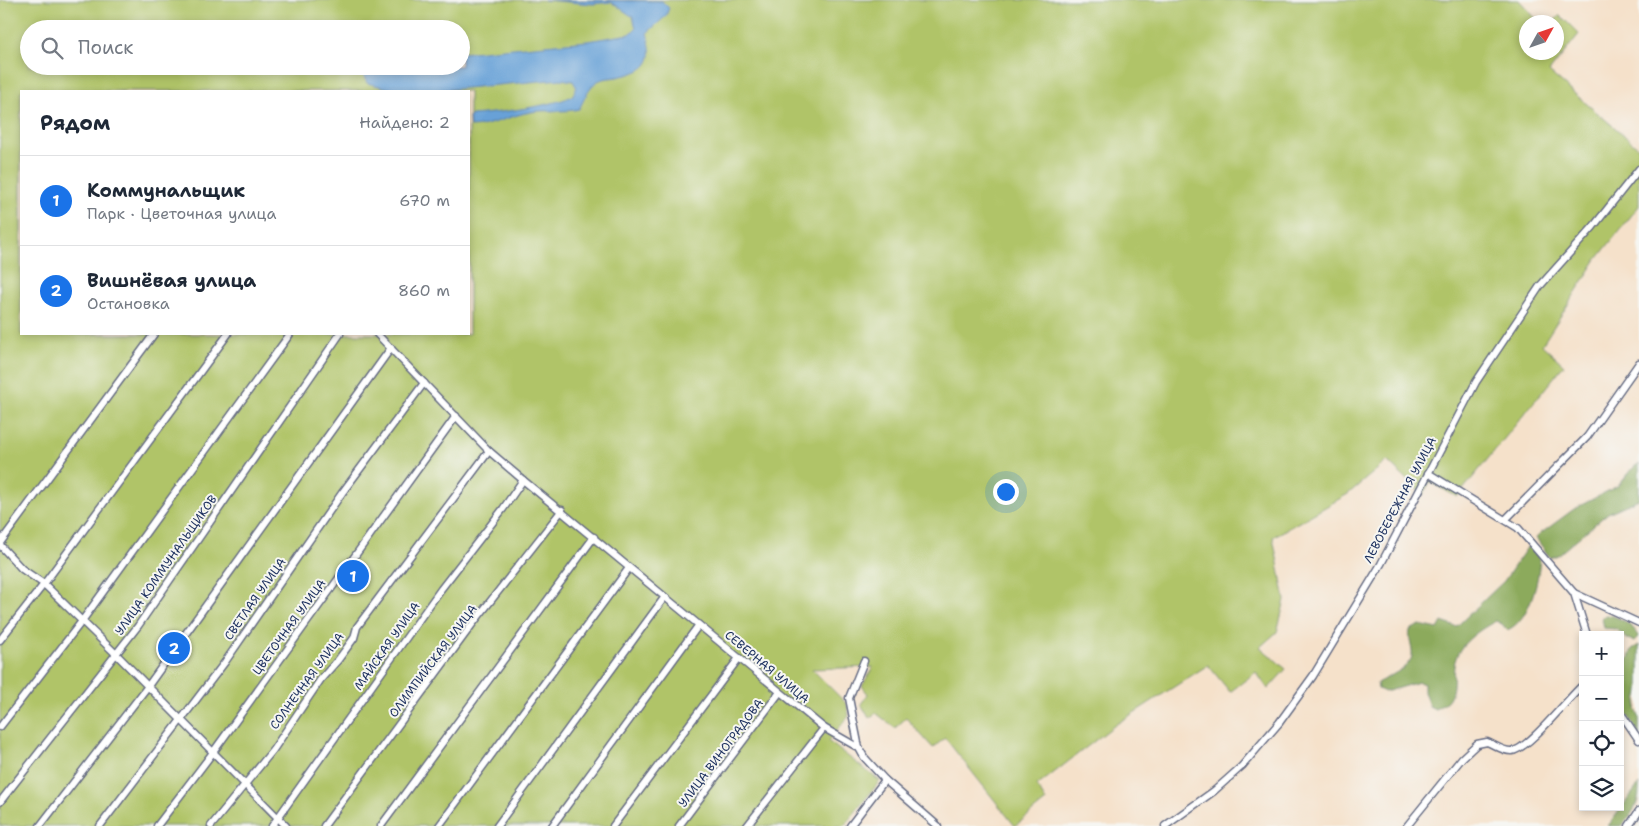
<!DOCTYPE html>
<html lang="ru">
<meta charset="utf-8">
<style>
body{margin:0;font-family:"Shantell Sans",sans-serif;background:#f2f2f3;color:#1f2937}
.controls{position:absolute;right:15px;bottom:15px;display:grid;overflow:hidden;border-radius:0px;box-shadow:0 2px 8px #0003}
.controls button{width:45px;height:45px;display:grid;place-items:center;padding:0;border:0;border-bottom:1px solid #e0e1e3;background:#fff;color:#1f2937;font:25px sans-serif}
.compass{position:absolute;left:1519px;top:15px;width:45px;height:45px;border-radius:50%;background:#fff;box-shadow:0 2px 8px #0003;rotate:50deg}
.you{position:absolute;left:1005px;top:491px;width:18px;height:18px;margin:-12px;border:4px solid #fff;border-radius:50%;background:#1a73e8;box-shadow:0 0 0 8px #1a73e833}
.badge{display:grid;place-items:center;width:32px;height:32px;border-radius:50%;background:#1a73e8;color:#fff;font-size:16px;font-weight:700}
.pin{position:absolute;translate:-50% -50%;border:2px solid #fff;box-shadow:0 1px 5px #0006}
.list{margin:0;padding:0;list-style:none}
h2{display:flex;justify-content:space-between;align-items:center;height:65px;margin:0;padding:0 20px;font-size:21px}
h2 small{font-size:16px;font-weight:400;color:#747a83}
.list li{display:grid;grid-template-columns:32px 1fr auto;gap:15px;align-items:center;box-sizing:border-box;height:90px;padding:0 20px;border-top:1px solid #e0e1e3}
.list b{display:block;font-size:19px;white-space:nowrap}
.list p{margin:0;font-size:16px;white-space:nowrap;color:#747a83}
.list em{font-size:16px;font-style:normal;color:#747a83}
.icon{flex:none;width:28px;height:28px;fill:none;stroke:currentColor;stroke-width:2;stroke-linecap:round;stroke-linejoin:round}
.map{position:relative;flex:none;width:1639px;height:826px;overflow:hidden}
.search{position:absolute;background:#fff;box-shadow:0 2px 8px #0003;left:20px;top:20px;width:450px;height:55px;display:flex;align-items:center;gap:12px;box-sizing:border-box;padding:0 18px;border-radius:28px;color:#747a83;font-size:19px}
.panel{position:absolute;background:#fff;box-shadow:0 2px 8px #0003;left:20px;top:90px;width:450px;height:245px;border-radius:0px}
.map>svg:first-child{display:block}
.green{fill:#b0c468;stroke:#667a63;fill-rule:evenodd}
.forest{fill:#8caa5c;stroke:#546c5d}
.water{fill:#68a1d7;stroke:#42689a}
.lines{fill:none;stroke-linecap:round;stroke-linejoin:round}
.street-casing{stroke:#676d84;stroke-width:9}
.street{stroke:#fff;stroke-width:6}
.labels{text-anchor:middle;dominant-baseline:central;stroke-width:4;stroke-linejoin:round;paint-order:stroke}
.street-label{font-size:12px;fill:#1b2f5e;stroke:#f6f6f2}
</style>
<div class="map">
<svg width="1639" height="826" viewBox="0 0 1639 826">
<rect width="100%" height="100%" fill="#f6f6f2"/>
<filter id="ink" filterUnits="userSpaceOnUse"><feTurbulence type="fractalNoise" baseFrequency=".02" numOctaves="2"/><feDisplacementMap in="SourceGraphic" scale="10" xChannelSelector="R" yChannelSelector="G"/><feConvolveMatrix kernelMatrix="1 2 1 2 8 2 1 2 1" color-interpolation-filters="sRGB"/></filter>
<filter id="wash" filterUnits="userSpaceOnUse"><feTurbulence type="fractalNoise" baseFrequency=".0096" numOctaves="4" result="noise"/><feDisplacementMap in="SourceGraphic" scale="20" xChannelSelector="R" yChannelSelector="G"/><feGaussianBlur stdDeviation="1.12" result="paint"/><feColorMatrix in="noise" values="0 0 0 0 0 0 0 0 0 0 0 0 0 0 0 0 0 1.4 0 .05"/><feComposite in="paint" operator="in"/></filter>
<g filter="url(#wash)">
<rect width="100%" height="100%" fill="#f5e1ca"/>
<path class="green" d="M0,0h1519l20,22h-13v30h30v-30h-3l7,-7 19,19 -30,38 90,76v58l-42,53 -55,86 22,20 -107,132 -27,-15 -7,13 -36,-34 -39,33 -75,43 12,63 -8,32 -17,15 26,22 -18,20 -12,-17 -26,20 -22,-27 -93,60 -78,61 9,15 -31,25 -70,-88 -12,10 -27,-30 -11,10 -19,-15 -7,5 -8,-14 7,-10 -6,-8 11,-19 -61,2 35,35 2,12 -21,25 52,40 -36,45h-844zM29,29h432v37h-432zM21,91h448v243h-448z"/>
<g class="forest">
<polygon points="1639,464 1639,499 1608,513 1558,555 1550,558 1536,538 1540,534 1574,509 1619,485 1635,466"/>
<path d="M1528,546l12,12c-1,22 -11,64 -33,72l-5,-6 -6,-3c-14,7 -35,21 -40,37 -7,19 6,39 -21,51l-6,-3 -5,-14v-8l-5,-2 -34,10 -7,-3 -1,-6c10,-6 34,-15 35,-28 1,-8 -4,-16 -2,-25l10,-5 18,4 4,-7 14,5 48,-46z"/>
<path d="M1605,615c13,0 28,10 34,21l-5,5 -7,-2 -11,-10 -12,-1 -2,-10z"/>
<polygon points="1639,645 1639,690 1636,709 1639,717 1639,735 1620,701 1620,669 1627,663 1632,649"/>
<path d="M1639,784c0,22 -4,25 -17,42h-14z"/>
</g>
<path class="water" d="M544,0l118,1 7,7 -3,8 -19,17c9,31 0,38 -30,44 -6,1 -14,1 -19,4 -11,7 -13,18 -19,28 -16,4 -32,0 -48,3 -20,3 -41,15 -61,15l-1,-9 3,-3c17,-1 90,-10 101,-20 0,-1 3,-7 4,-7l-4,-7 -12,-2 -127,12h-36l-31,-8 -5,-11 7,-6h92v-13l126,-12 43,-7 6,-6 -3,-11 -22,-15 -18,2z"/>
</g>
<g filter="url(#ink)">
<g class="lines">
<defs>
<g id="street">
<polyline points="377,334 489,451 523,480 824,728 859,748"/>
<polyline points="1428,473 1518,528 1574,593 1639,623"/>
<polyline points="1506,519 1587,437 1639,363"/>
<polyline points="0,543 154,334"/>
<polyline points="0,545 22,569 44,584 117,655 286,826"/>
<polyline points="1574,593 1587,635"/>
<polyline points="0,640 44,584 228,334"/>
<polyline points="864,661 849,698 859,748 864,757 885,780 938,826"/>
<polyline points="1620,712 1639,740"/>
<polyline points="0,727 82,621 290,334"/>
<polyline points="0,802 138,626 340,334"/>
<polyline points="40,826 148,686 391,348"/>
<polyline points="100,826 225,662 342,493 424,383"/>
<polyline points="157,826 214,751 456,416"/>
<polyline points="211,826 273,750 321,679 338,660 354,638 357,627 489,451"/>
<polyline points="272,826 441,589 503,509 523,480"/>
<polyline points="324,826 471,626 562,510"/>
<polyline points="381,826 594,537"/>
<polyline points="439,826 629,568"/>
<polyline points="497,826 664,598"/>
<polyline points="552,826 698,626"/>
<polyline points="613,826 739,658"/>
<polyline points="679,826 780,692"/>
<polyline points="747,826 824,728"/>
<polyline points="850,826 885,780"/>
<polyline points="1165,826 1214,791 1242,766 1279,723 1313,676 1381,564 1476,382 1540,286 1593,227 1639,169"/>
<path d="M1407,826l55,-68 15,-14 10,-2c8,3 17,10 25,9 16,-1 57,-54 71,-66"/>
<polyline points="1629,826 1639,811"/>
</g>
</defs>
<use href="#street" class="street-casing"/>
<use href="#street" class="street"/>
</g>
</g>
<g class="labels">
<g class="street-label">
<text transform="translate(1400 500) rotate(-62)">ЛЕВОБЕРЕЖНАЯ УЛИЦА</text>
<text transform="translate(166 565) rotate(-55)">УЛИЦА КОММУНАЛЬЩИКОВ</text>
<text transform="translate(255 599) rotate(-55)">СВЕТЛАЯ УЛИЦА</text>
<text transform="translate(289 627) rotate(-54)">ЦВЕТОЧНАЯ УЛИЦА</text>
<text transform="translate(387 646) rotate(-55)">МАЙСКАЯ УЛИЦА</text>
<text transform="translate(433 661) rotate(-53)">ОЛИМПИЙСКАЯ УЛИЦА</text>
<text transform="translate(767 667) rotate(40)">СЕВЕРНАЯ УЛИЦА</text>
<text transform="translate(307 681) rotate(-54)">СОЛНЕЧНАЯ УЛИЦА</text>
<text transform="translate(721 753) rotate(-53)">УЛИЦА ВИНОГРАДОВА</text>
</g>
</g>
</svg>
<div class="controls">
<button>+</button>
<button>−</button>
<button><svg class="icon" aria-label="locate" viewBox="0 0 24 24"><circle cx="12" cy="12" r="6"/><path d="M12 2v4M12 18v4M2 12h4M18 12h4"/></svg></button>
<button><svg class="icon" aria-label="layers" viewBox="0 0 24 24"><path d="M12 4l9 5-9 5-9-5zM3 14l9 5 9-5"/></svg></button>
</div>
<svg class="compass" viewBox="-18 -18 36 36"><path d="M0-13l5 13h-10z" fill="#e53935"/><path d="M0 13l5-13h-10z" fill="#747a83"/></svg>
<div class="you"></div>
<div class="pin badge" style="left:353px;top:576px">1</div>
<div class="pin badge" style="left:174px;top:648px">2</div>
<div class="search"><svg class="icon" aria-label="search" viewBox="0 0 24 24"><circle cx="10" cy="10" r="6"/><path d="M15 15l6 6"/></svg>Поиск</div>
<section class="panel">
<h2>Рядом<small>Найдено: 2</small></h2>
<ul class="list">
<li><span class="badge">1</span><div><b>Коммунальщик</b><p>Парк · Цветочная улица</p></div><em>670 m</em></li>
<li><span class="badge">2</span><div><b>Вишнёвая улица</b><p>Остановка</p></div><em>860 m</em></li>
</ul>
</section>
</div>
